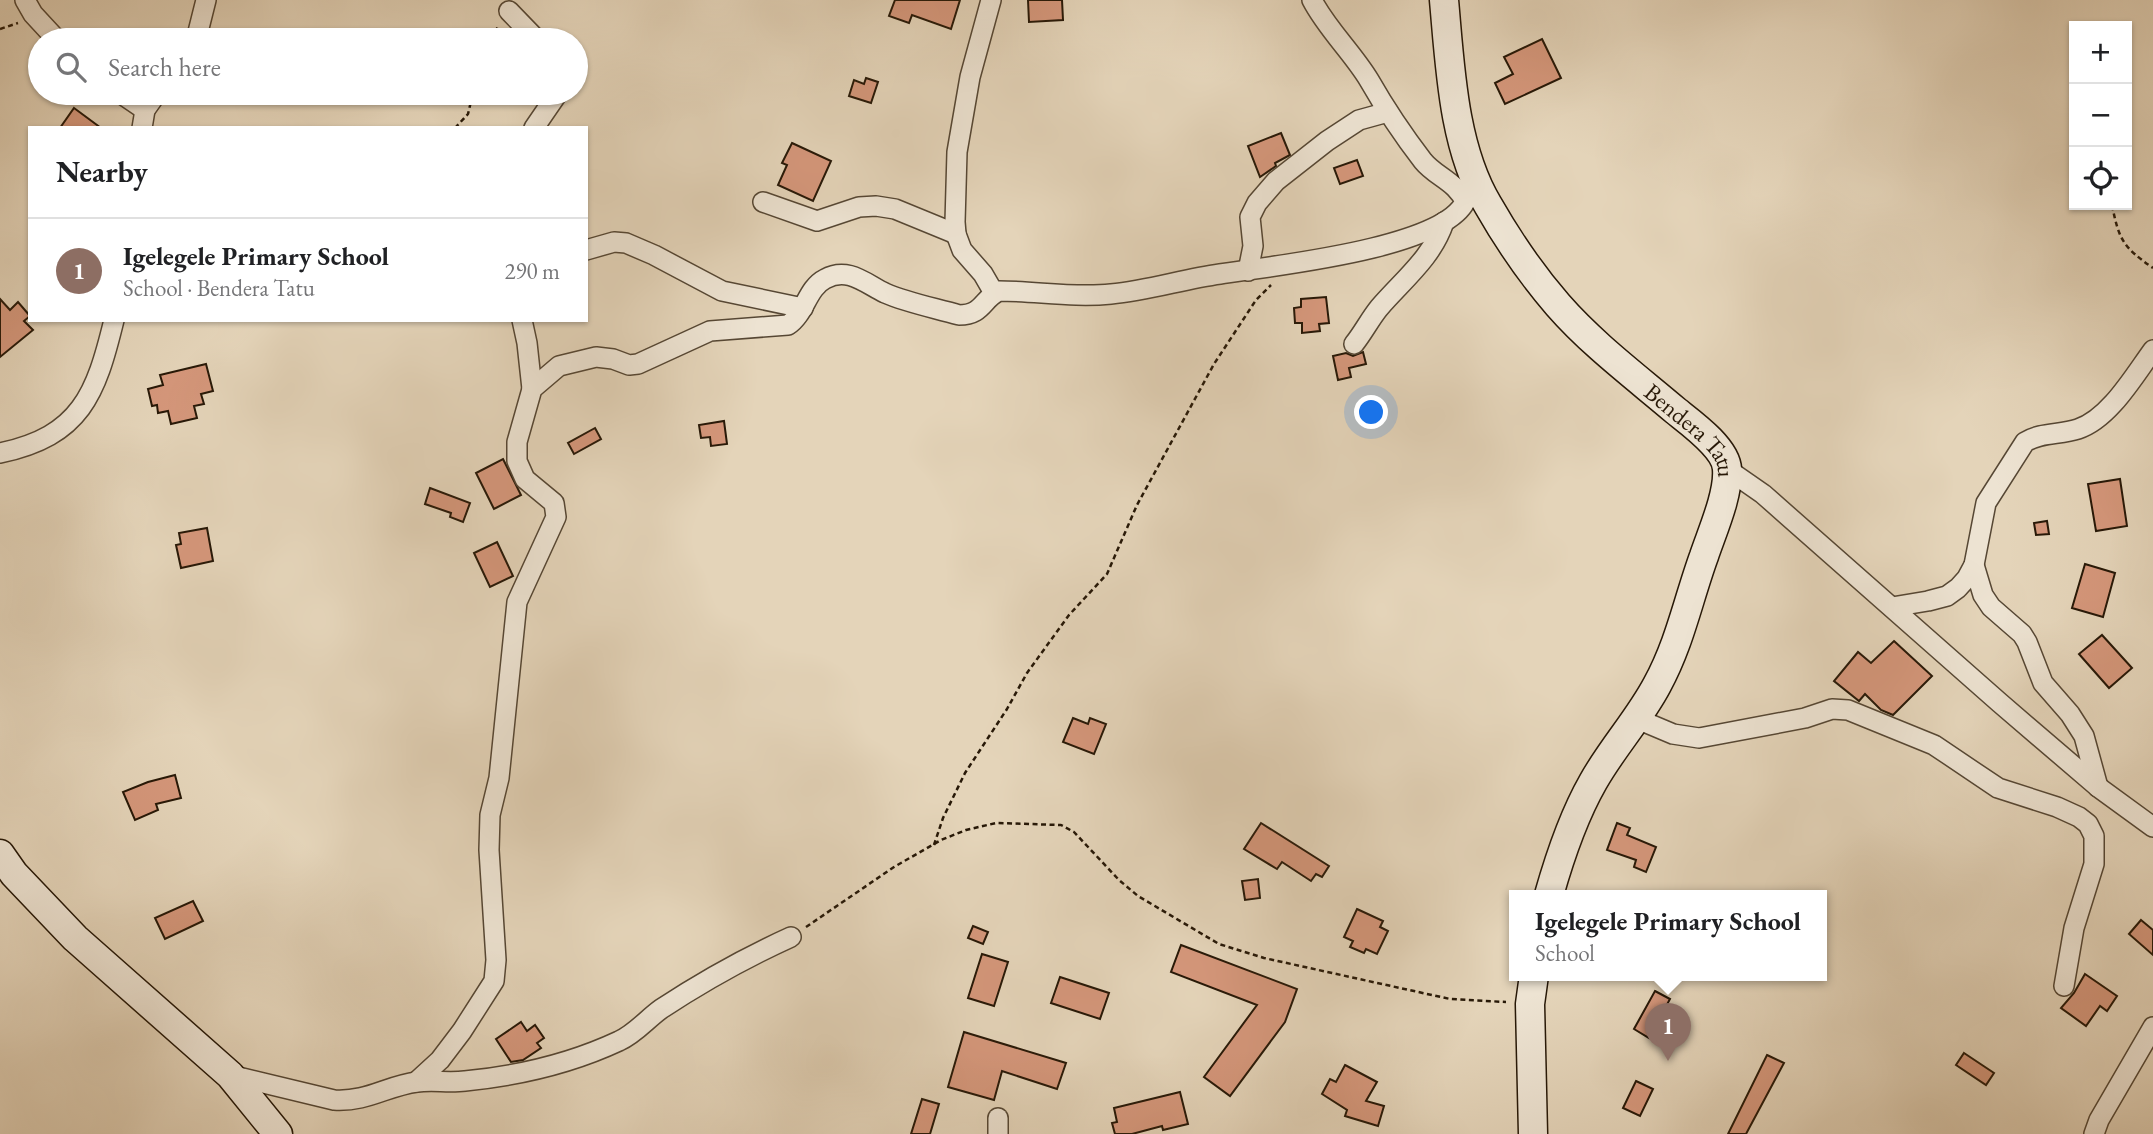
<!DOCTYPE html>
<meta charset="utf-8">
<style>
body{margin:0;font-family:"EB Garamond",serif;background:#f2f2f2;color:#202124}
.controls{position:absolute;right:21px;top:21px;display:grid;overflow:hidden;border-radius:0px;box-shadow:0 2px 5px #0004}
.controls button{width:63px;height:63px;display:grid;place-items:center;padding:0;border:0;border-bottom:2px solid #e0e0e0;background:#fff;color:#202124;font:35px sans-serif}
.you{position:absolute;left:1372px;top:413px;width:24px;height:24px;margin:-18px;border:5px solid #fff;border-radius:50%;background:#1a73e8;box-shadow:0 0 0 10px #1a73e833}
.badge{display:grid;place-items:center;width:46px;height:46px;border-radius:50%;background:#0f766e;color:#fff;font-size:23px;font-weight:700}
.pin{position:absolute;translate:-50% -58px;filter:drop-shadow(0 2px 4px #0008)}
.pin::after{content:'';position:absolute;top:37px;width:24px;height:21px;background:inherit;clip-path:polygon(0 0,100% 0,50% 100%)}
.popup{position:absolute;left:1509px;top:890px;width:318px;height:91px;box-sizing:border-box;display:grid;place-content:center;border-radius:0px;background:#fff;filter:drop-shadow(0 2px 5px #0005);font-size:23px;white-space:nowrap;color:#757577}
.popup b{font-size:26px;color:#202124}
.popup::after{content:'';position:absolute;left:50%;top:100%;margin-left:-14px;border:14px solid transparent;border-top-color:#fff}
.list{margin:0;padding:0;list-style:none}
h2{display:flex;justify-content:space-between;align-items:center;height:91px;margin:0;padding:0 28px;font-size:30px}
h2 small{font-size:23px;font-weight:400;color:#757577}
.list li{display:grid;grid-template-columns:46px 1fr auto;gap:21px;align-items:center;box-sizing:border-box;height:105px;padding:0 28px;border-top:2px solid #e0e0e0}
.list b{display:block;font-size:26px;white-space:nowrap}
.list p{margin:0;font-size:23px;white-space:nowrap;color:#757577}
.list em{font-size:23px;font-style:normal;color:#757577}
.icon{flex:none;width:38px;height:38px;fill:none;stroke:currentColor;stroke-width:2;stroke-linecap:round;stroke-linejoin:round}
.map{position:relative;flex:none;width:2153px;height:1134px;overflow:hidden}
.search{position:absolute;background:#fff;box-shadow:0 2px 5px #0004;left:28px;top:28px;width:560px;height:77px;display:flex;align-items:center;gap:18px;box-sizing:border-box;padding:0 24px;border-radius:38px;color:#757577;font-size:26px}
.panel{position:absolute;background:#fff;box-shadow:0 2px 5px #0004;left:28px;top:126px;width:560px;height:196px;border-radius:0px}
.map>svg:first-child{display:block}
.building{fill:#d5977b;stroke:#271807;stroke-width:2}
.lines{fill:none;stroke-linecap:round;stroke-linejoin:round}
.street-casing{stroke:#564734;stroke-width:22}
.secondary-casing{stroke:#271807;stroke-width:31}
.path{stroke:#271807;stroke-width:2.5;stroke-dasharray:5 3.5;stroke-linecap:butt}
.street{stroke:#ede3d2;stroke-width:19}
.secondary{stroke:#ede3d2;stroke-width:28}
.labels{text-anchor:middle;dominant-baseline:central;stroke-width:6;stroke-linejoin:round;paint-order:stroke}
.street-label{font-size:24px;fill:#271807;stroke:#ede3d2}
</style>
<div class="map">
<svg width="2153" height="1134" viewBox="0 0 2153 1134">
<rect width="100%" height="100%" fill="#e4d4b9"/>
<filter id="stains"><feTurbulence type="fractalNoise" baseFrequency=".00286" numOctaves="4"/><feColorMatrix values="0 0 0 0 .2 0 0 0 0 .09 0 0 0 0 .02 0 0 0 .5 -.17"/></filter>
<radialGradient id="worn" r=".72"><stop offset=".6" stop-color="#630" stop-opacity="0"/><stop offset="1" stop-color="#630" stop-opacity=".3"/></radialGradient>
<g class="building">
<polygon points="895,0 960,0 951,29 912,15 909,23 889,16"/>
<polygon points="1028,0 1062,0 1063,20 1029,22"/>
<polygon points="1542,39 1561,78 1505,104 1495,83 1513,74 1504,57"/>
<polygon points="866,78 878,82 871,103 849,96 854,80 864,84"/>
<polygon points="74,108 101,128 60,128"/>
<polygon points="1281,133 1290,155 1275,163 1276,166 1260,177 1248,146"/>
<polygon points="792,143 831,161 813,201 778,185 787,165 782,163"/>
<polygon points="1357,160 1363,176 1340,184 1334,168"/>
<polygon points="1326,297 1329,323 1319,324 1320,331 1302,333 1302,323 1295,323 1294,308 1301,307 1301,299"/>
<polygon points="0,299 10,310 18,302 30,316 24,321 33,330 0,357"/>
<polygon points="1363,352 1366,364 1349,368 1351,377 1338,380 1333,356 1346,353 1353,356"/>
<polygon points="206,364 213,391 201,394 204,404 194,406 197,418 171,424 168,411 158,413 157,405 152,406 148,389 163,385 160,375"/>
<polygon points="724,421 727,444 711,446 710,437 701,438 699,425"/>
<polygon points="595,428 601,439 574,454 568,443"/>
<polygon points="503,459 521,495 494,509 476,473"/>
<polygon points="2120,479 2127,526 2096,531 2088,484"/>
<polygon points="430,488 470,503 463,522 450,517 451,513 425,504"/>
<polygon points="2047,521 2049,534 2036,535 2034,523"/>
<polygon points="207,528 213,561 181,568 176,545 181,544 179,533"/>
<polygon points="497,542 513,576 490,587 474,553"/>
<polygon points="2085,564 2115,573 2103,617 2072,608"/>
<polygon points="2102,635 2132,668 2109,688 2079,654"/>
<polygon points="1894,641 1932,676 1893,715 1881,710 1865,694 1859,701 1834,681 1858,652 1871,663"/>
<polygon points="1073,718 1088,724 1090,718 1106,724 1094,754 1063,742"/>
<polygon points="175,775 181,798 156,804 158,810 135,820 123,792 148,782"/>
<polygon points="1261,823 1329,866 1322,877 1316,874 1311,881 1282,862 1277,869 1244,849"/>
<polygon points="1617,823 1630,828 1627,835 1656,847 1646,872 1634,867 1636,860 1607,850"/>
<polygon points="1258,879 1260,898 1245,900 1242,881"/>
<polygon points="193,901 203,921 165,939 155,918"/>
<polygon points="1357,909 1383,921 1380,927 1388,931 1377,954 1366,949 1364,953 1350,947 1353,941 1344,937"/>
<polygon points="2141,920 2153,930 2153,955 2129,934"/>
<polygon points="973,926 988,932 983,944 968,938"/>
<polygon points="1181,945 1297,989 1285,1022 1230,1096 1204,1077 1257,1005 1171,972"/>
<polygon points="982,954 1008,962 994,1006 968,998"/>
<polygon points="2085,974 2117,996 2107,1011 2100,1006 2086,1026 2061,1008 2074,993"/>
<polygon points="1060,977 1109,993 1100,1019 1051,1003"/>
<polygon points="1655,991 1670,999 1649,1038 1634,1029"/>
<polygon points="521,1022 527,1031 535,1025 544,1038 537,1043 541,1048 523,1060 511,1062 496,1039"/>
<polygon points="964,1032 1066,1063 1057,1089 1002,1071 994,1100 948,1087"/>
<polygon points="1964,1053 1994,1073 1986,1085 1956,1065"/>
<polygon points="1767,1055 1784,1063 1746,1134 1728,1134"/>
<polygon points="1345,1065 1377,1082 1366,1101 1384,1106 1378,1126 1345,1116 1347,1110 1322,1094 1330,1079 1336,1082"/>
<polygon points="1636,1081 1653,1089 1640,1116 1623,1108"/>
<polygon points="1180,1092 1188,1124 1163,1130 1162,1126 1132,1134 1115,1134 1112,1123 1117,1122 1114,1108"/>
<polygon points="922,1099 939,1104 930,1134 911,1134"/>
</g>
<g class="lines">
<defs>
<g id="street">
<polyline points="25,0 33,14 57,40"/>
<polyline points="991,0 970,77 957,152 955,222 956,234 962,250 983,274 994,293"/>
<polyline points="509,11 537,40"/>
<polyline points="196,40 206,0"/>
<polyline points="120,93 145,110"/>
<polyline points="142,128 145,110 157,93"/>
<polyline points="534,128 558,93"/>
<polyline points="763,202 817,221 859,207 876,206 895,209 956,234"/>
<polyline points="586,250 614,242 626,243 654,255 722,291 803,308"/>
<polyline points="1248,271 1253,246 1250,217 1257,203 1276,181 1327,141 1359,120 1388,112"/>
<polyline points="522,320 527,343 532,389"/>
<path d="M1354,344c9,-11 16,-25 25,-36 24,-28 53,-50 65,-86"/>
<path d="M0,453c81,-17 96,-59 114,-133"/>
<polyline points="1727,469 1763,494 2000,703 2098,787 2153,827"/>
<polyline points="1974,565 1983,595 1991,607 2022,634 2027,642 2043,683 2070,714 2084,736 2098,787"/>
<path d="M1892,607l36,-6 19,-5 11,-8 9,-10 7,-13 12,-62 39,-61c16,-10 35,-7 53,-13 31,-10 56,-53 75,-79"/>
<polyline points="1635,718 1673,734 1699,738 1805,718 1832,709 1848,710 1934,745 1998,788 2057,807 2079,817 2088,824 2094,836 2094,864 2074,928 2064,986"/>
<path d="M230,1075l104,25c34,2 52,-14 83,-18 16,-2 32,1 48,-1 51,-5 107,-18 154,-40 16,-7 28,-22 42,-32 41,-27 86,-52 130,-72"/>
<path d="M416,1082l24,-22 22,-29 32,-50 2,-21 -7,-110 1,-35 9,-37 18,-176 39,-85 -2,-14 -29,-24 -8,-18v-19l15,-53 27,-23 37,-9 17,2 16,6 9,-1 72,-33 78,-6c17,-11 19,-37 37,-46 23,-13 41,5 60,14 23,10 50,15 74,22 24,0 23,-16 40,-24 37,0 74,7 112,3 37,-3 72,-15 109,-20 51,-8 221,-25 245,-72 -8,-20 -29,-25 -42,-41 -20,-26 -38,-53 -54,-81 -17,-28 -42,-51 -57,-80"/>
<polyline points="998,1134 998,1118"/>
<polyline points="2094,1134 2099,1120 2153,1027"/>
</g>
<g id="secondary">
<path id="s1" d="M1444,0c6,66 9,147 44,205 20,35 44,70 70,100 34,39 78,72 118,106 15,12 50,37 51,58 2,25 -15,63 -23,87 -16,44 -24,87 -47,129 -18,34 -45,63 -64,97 -20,35 -33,74 -44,113"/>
<polyline points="0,854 14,874 75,938 230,1075 278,1134"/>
<polyline points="1533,1134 1530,1004 1534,975"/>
</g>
</defs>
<use href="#street" class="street-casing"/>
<use href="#secondary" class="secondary-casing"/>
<g class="path">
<polyline points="0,29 18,23"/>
<polyline points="492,40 498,26"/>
<polyline points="455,128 468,114 473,93"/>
<path d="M2112,205c7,35 11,42 41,63"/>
<polyline points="934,845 943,818 965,773 1007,709 1027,673 1069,615 1107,574 1137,505 1214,364 1256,300 1271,285"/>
<polyline points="806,927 894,867 941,840 966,830 996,823 1061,825 1074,832 1119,880 1138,896 1219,944 1264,958 1450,999 1506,1002"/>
</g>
<use href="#street" class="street"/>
<use href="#secondary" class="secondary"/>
</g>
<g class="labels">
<g class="street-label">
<text stroke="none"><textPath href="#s1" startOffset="518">Bendera Tatu</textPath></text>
</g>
</g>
<rect width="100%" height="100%" filter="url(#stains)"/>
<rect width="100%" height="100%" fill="url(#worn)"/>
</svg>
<div class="controls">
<button>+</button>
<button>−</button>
<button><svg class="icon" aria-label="locate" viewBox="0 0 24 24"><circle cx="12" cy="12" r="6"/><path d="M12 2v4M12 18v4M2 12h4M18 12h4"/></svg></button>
</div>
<div class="you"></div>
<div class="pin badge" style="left:1668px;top:1061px;background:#8d6e63">1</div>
<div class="popup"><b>Igelegele Primary School</b>School</div>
<div class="search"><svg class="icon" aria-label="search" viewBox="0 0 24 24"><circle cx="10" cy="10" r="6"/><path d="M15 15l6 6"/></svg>Search here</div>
<section class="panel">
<h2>Nearby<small></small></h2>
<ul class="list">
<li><span class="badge" style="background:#8d6e63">1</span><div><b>Igelegele Primary School</b><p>School · Bendera Tatu</p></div><em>290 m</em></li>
</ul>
</section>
</div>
